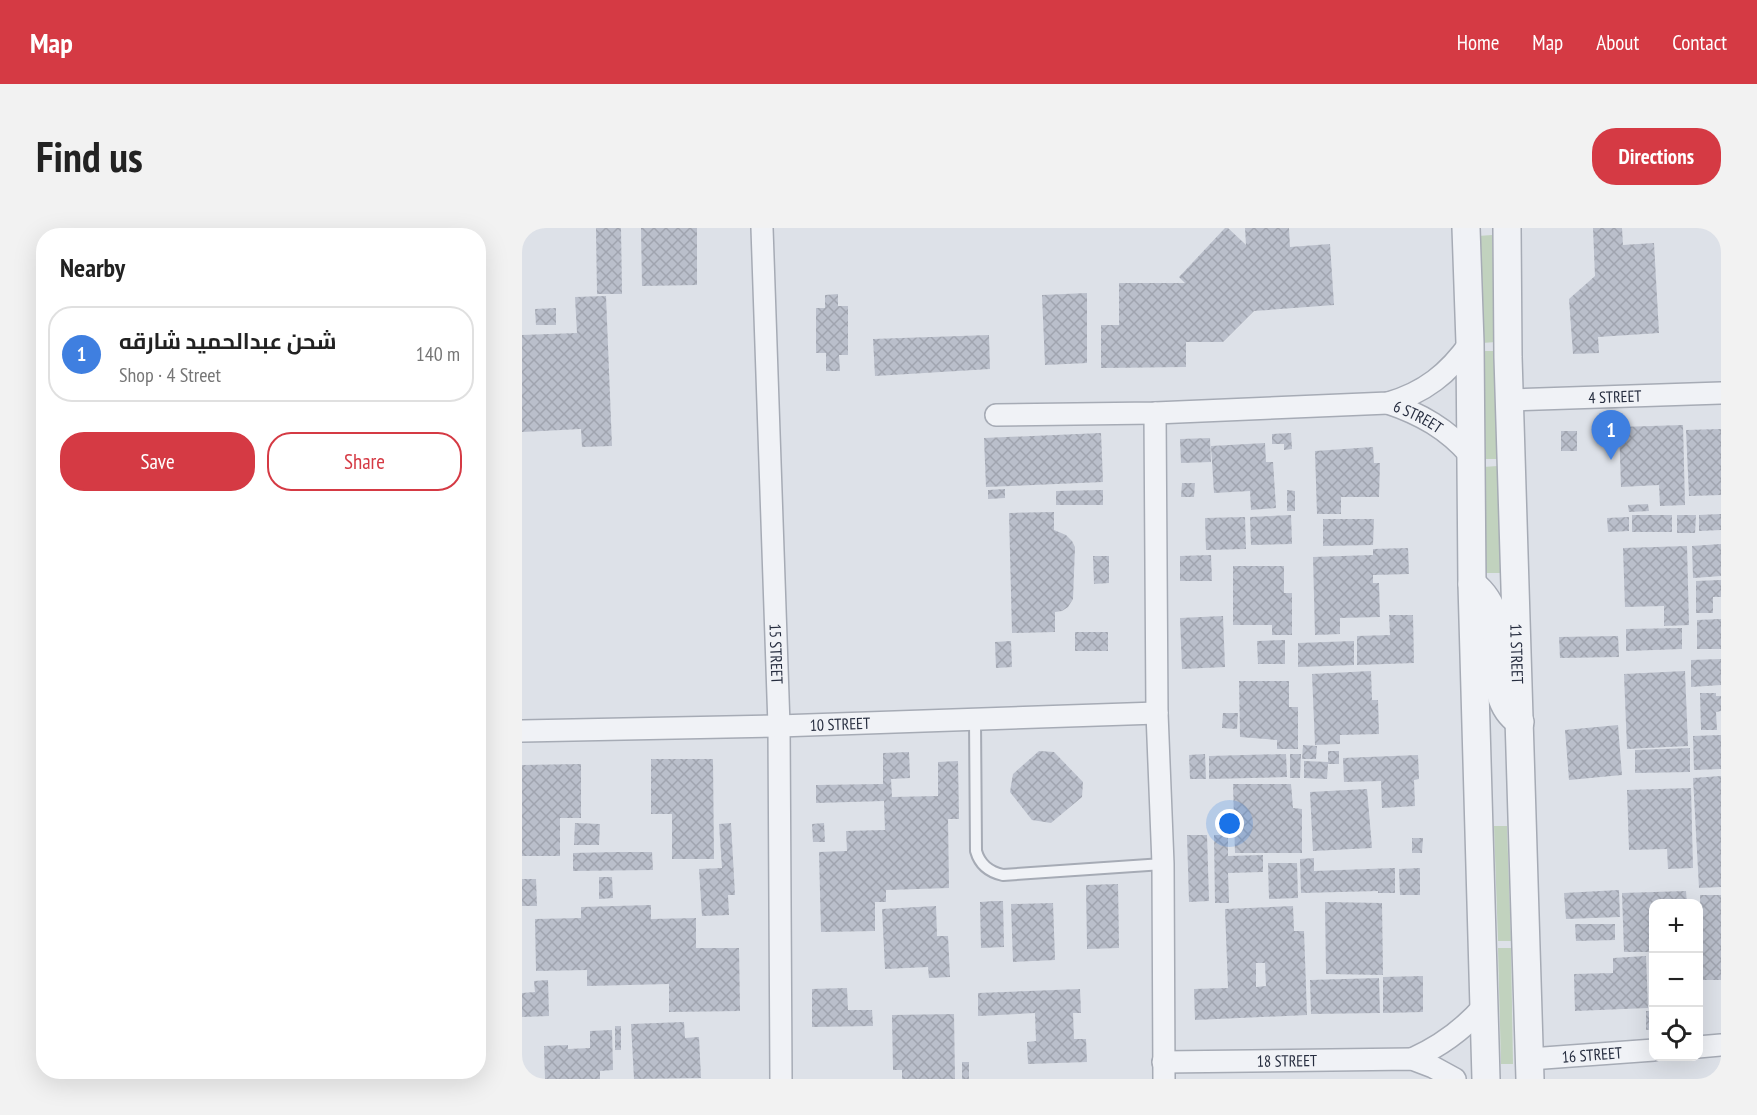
<!DOCTYPE html>
<meta charset="utf-8">
<style>
body{margin:0;font-family:"PT Sans Narrow",Cairo,sans-serif;background:#f2f2f2;color:#222}
.controls{position:absolute;right:18px;bottom:18px;display:grid;overflow:hidden;border-radius:12px;box-shadow:0 6px 24px #0002}
.controls button{width:54px;height:54px;display:grid;place-items:center;padding:0;border:0;border-bottom:2px solid #e0e0e0;background:#fff;color:#222;font:30px sans-serif}
.you{position:absolute;left:708px;top:596px;width:21px;height:21px;margin:-15px;border:4px solid #fff;border-radius:50%;background:#1a73e8;box-shadow:0 0 0 9px #1a73e833}
.badge{display:grid;place-items:center;width:39px;height:39px;border-radius:50%;background:#d53a44;color:#fff;font-size:20px;font-weight:700}
.pin{position:absolute;translate:-50% -50px;filter:drop-shadow(0 2px 3px #0008)}
.pin::after{content:'';position:absolute;top:32px;width:21px;height:18px;background:inherit;clip-path:polygon(0 0,100% 0,50% 100%)}
.list{margin:0;padding:0;list-style:none}
h2{display:flex;justify-content:space-between;align-items:center;height:78px;margin:0;padding:0 24px;font-size:26px}
h2 small{font-size:20px;font-weight:400;color:#767676}
.list li{display:grid;grid-template-columns:39px 1fr auto;gap:18px;align-items:center;box-sizing:border-box;height:96px;margin:0 12px 12px;padding:0 12px;border:2px solid #e0e0e0;border-radius:24px}
.list b{display:block;font-size:22px;white-space:nowrap}
.list p{margin:0;font-size:20px;white-space:nowrap;color:#767676}
.list em{font-size:20px;font-style:normal;color:#767676}
.actions{display:flex;gap:12px;padding:18px 24px}
.actions a{flex:1;padding:14px 0;border:2px solid #d53a44;border-radius:24px;text-align:center;font-size:21px;color:#d53a44}
.actions .main{background:#d53a44;color:#fff}
.icon{flex:none;width:33px;height:33px;fill:none;stroke:currentColor;stroke-width:2;stroke-linecap:round;stroke-linejoin:round}
.map{position:relative;flex:none;width:1199px;height:851px;overflow:hidden;border-radius:24px}
header{display:flex;align-items:center;gap:36px;box-sizing:border-box;height:84px;padding:0 30px;background:#d53a44;color:#fff}
header strong{font-size:28px}
nav{display:flex;gap:33px;margin-inline-start:auto;font-size:21px}
.intro{display:flex;align-items:center;justify-content:space-between;box-sizing:border-box;height:144px;padding:0 36px}
h1{margin:0;font-size:42px}
.button{padding:15px 27px;border-radius:24px;background:#d53a44;color:#fff;font-size:21px;font-weight:700}
main{display:flex;gap:36px;padding:0 36px}
aside{flex:1;background:#fff;border-radius:24px;box-shadow:0 6px 24px #0002}
.map>svg:first-child{display:block}
.green{fill:#c1d2be}
.building{fill:url(#building-cross-hatch);fill-rule:evenodd}
.lines{fill:none;stroke-linecap:round;stroke-linejoin:round}
.service-casing{stroke:#a6abb5;stroke-width:14}
.minor-casing{stroke:#a6abb5;stroke-width:24}
.tertiary-casing{stroke:#a6abb5;stroke-width:30}
.service{stroke:#f0f2f6;stroke-width:10}
.minor{stroke:#f0f2f6;stroke-width:21}
.tertiary{stroke:#f0f2f6;stroke-width:27}
.labels{text-anchor:middle;dominant-baseline:central;stroke-width:5;stroke-linejoin:round;paint-order:stroke}
.street-label{font-size:16px;fill:#262d3f;stroke:#edf0f6}
</style>
<header>
<strong>Map</strong>
<nav><a>Home</a><a>Map</a><a>About</a><a>Contact</a></nav>
</header>
<div class="intro"><h1>Find us</h1><a class="button">Directions</a></div>
<main>
<aside>
<h2>Nearby<small></small></h2>
<ul class="list">
<li><span class="badge" style="background:#3f7fe0">1</span><div><b>شحن عبدالحميد شارقه</b><p>Shop · 4 Street</p></div><em>140 m</em></li>
</ul>
<div class="actions"><a class="main">Save</a><a>Share</a></div>
</aside>
<div class="map">
<svg width="1199" height="851" viewBox="0 0 1199 851">
<defs>
<pattern id="building-cross-hatch" width="8" height="8" patternUnits="userSpaceOnUse" patternTransform="scale(1.5)"><rect width="8" height="8" fill="#babfcb"/><path d="M0 0l8 8M0 8l8-8" fill="none" stroke="#a0a4af"/></pattern>
</defs>
<rect width="100%" height="100%" fill="#dde1e8"/>
<g class="green">
<polygon points="970,7 974,114 960,115 956,8"/>
<polygon points="959,123 974,123 977,231 962,231"/>
<polygon points="976,238 979,345 964,345 961,239"/>
<polygon points="972,598 985,598 989,713 976,713"/>
<polygon points="976,720 989,720 991,836 979,836"/>
</g>
<g class="building">
<polygon points="74,0 99,0 100,66 75,66"/>
<polygon points="119,0 175,0 175,57 120,58"/>
<polygon points="703,0 706,0 724,17 723,0 767,0 768,19 808,16 812,77 732,83 701,114 664,114 664,139 579,140 579,97 597,97 597,55 663,55 657,49"/>
<polygon points="1071,0 1100,0 1101,17 1132,15 1137,105 1076,109 1077,125 1051,126 1047,71 1073,48"/>
<polygon points="565,65 565,135 523,137 520,67"/>
<polygon points="316,66 316,78 326,78 326,127 317,127 318,143 304,143 304,125 294,125 294,80 303,80 303,67"/>
<polygon points="84,68 90,218 60,219 59,201 0,204 0,107 55,105 53,69"/>
<polygon points="34,80 34,97 14,97 13,81"/>
<polygon points="467,107 468,141 353,148 351,111"/>
<polygon points="1161,197 1163,277 1138,278 1137,257 1099,259 1097,199"/>
<polygon points="1199,201 1199,267 1167,268 1164,202"/>
<rect x="1039" y="203" width="16" height="20"/>
<polygon points="579,205 581,254 464,259 462,210"/>
<polygon points="769,205 770,221 762,222 762,216 750,216 750,206"/>
<polygon points="688,210 689,234 659,235 658,211"/>
<polygon points="743,215 744,234 751,234 754,280 729,282 728,263 692,265 689,218"/>
<polygon points="851,219 852,235 858,235 857,269 819,269 819,286 795,286 793,223"/>
<polygon points="660,255 673,255 672,269 659,269"/>
<polygon points="483,261 483,270 466,271 466,262"/>
<polygon points="581,262 581,277 534,277 534,263"/>
<polygon points="765,262 773,263 773,283 765,283"/>
<polygon points="1126,276 1127,283 1107,284 1106,277"/>
<polygon points="532,284 532,302 544,307 550,313 553,319 551,371 546,379 540,383 533,384 533,404 490,405 487,285"/>
<polygon points="1199,286 1199,302 1177,303 1177,287"/>
<polygon points="769,287 770,316 729,317 728,289"/>
<rect x="1110" y="287" width="40" height="17"/>
<polygon points="1155,287 1174,287 1173,305 1155,305"/>
<polygon points="723,289 724,321 684,322 683,290"/>
<polygon points="1107,289 1107,303 1086,304 1085,290"/>
<polygon points="801,291 852,291 851,317 801,318"/>
<polygon points="1199,316 1199,348 1171,350 1170,318"/>
<polygon points="1165,318 1167,397 1142,398 1142,378 1103,379 1101,320"/>
<polygon points="886,320 887,346 851,347 851,355 857,355 858,389 818,390 818,406 793,407 791,329 851,327 851,321"/>
<polygon points="689,327 690,353 658,353 658,328"/>
<polygon points="571,328 587,328 587,355 572,356"/>
<polygon points="711,338 762,338 762,365 770,365 770,407 750,407 750,397 711,397"/>
<polygon points="1199,352 1199,369 1191,369 1191,385 1174,385 1174,353"/>
<polygon points="867,387 891,387 892,435 835,437 835,408 868,407"/>
<polygon points="701,388 703,439 660,441 658,390"/>
<polygon points="1199,391 1199,421 1175,421 1175,392"/>
<polygon points="1160,400 1160,421 1104,423 1104,401"/>
<rect x="553" y="404" width="33" height="19"/>
<polygon points="1096,408 1097,429 1038,430 1037,409"/>
<polygon points="763,412 763,436 736,436 735,413"/>
<polygon points="489,413 490,439 474,440 473,414"/>
<polygon points="832,413 832,437 776,439 776,415"/>
<polygon points="1199,431 1199,457 1169,459 1169,432"/>
<polygon points="849,443 850,472 856,472 857,506 818,507 818,516 793,517 790,446"/>
<polygon points="1163,443 1166,518 1105,521 1102,446"/>
<polygon points="717,453 767,453 767,479 776,479 776,521 755,521 755,512 718,509"/>
<polygon points="1178,465 1194,465 1194,468 1199,468 1199,483 1194,484 1195,502 1179,502"/>
<polygon points="701,485 716,485 715,501 700,500"/>
<polygon points="1096,497 1100,547 1047,552 1043,502"/>
<polygon points="1199,507 1199,541 1172,542 1171,508"/>
<polygon points="781,517 795,518 794,531 780,531"/>
<polygon points="1168,520 1168,544 1113,545 1113,522"/>
<polygon points="517,523 532,524 561,554 560,569 529,595 510,592 488,564 491,546"/>
<polygon points="806,523 817,523 817,536 806,536 805,551 782,550 782,533 806,534"/>
<polygon points="387,524 388,550 369,551 370,569 416,568 416,534 436,533 437,591 426,591 427,660 364,662 364,674 353,674 353,703 299,704 297,624 325,623 324,603 363,602 362,573 294,575 294,557 361,556 361,525"/>
<polygon points="683,526 684,551 668,551 667,527"/>
<polygon points="764,526 765,549 687,551 687,528"/>
<polygon points="768,526 779,526 778,550 768,550"/>
<polygon points="896,527 897,551 892,552 893,578 860,580 859,553 822,554 821,530"/>
<polygon points="129,531 191,531 192,631 150,631 150,586 129,586"/>
<polygon points="59,536 59,590 38,590 38,628 0,628 0,537"/>
<polygon points="1199,548 1199,659 1177,660 1171,550"/>
<polygon points="711,556 769,556 771,580 780,581 780,625 713,625"/>
<polygon points="1169,560 1171,640 1146,641 1145,621 1107,622 1105,562"/>
<polygon points="845,561 850,620 791,623 788,564"/>
<polygon points="53,595 78,596 77,617 52,617"/>
<polygon points="209,595 213,667 206,667 207,687 180,688 177,641 200,640 197,596"/>
<polygon points="302,595 303,614 291,614 290,596"/>
<polygon points="665,607 685,607 687,673 667,674"/>
<polygon points="692,607 706,607 706,628 741,627 741,644 706,645 707,675 693,675"/>
<polygon points="890,610 901,610 900,625 890,625"/>
<polygon points="93,624 130,624 131,642 51,643 51,625"/>
<polygon points="792,630 792,643 873,640 873,665 856,665 856,663 779,665 778,631"/>
<polygon points="746,635 775,635 776,670 747,671"/>
<polygon points="898,640 898,667 878,667 877,641"/>
<polygon points="77,649 90,649 91,670 77,671"/>
<polygon points="0,651 14,651 15,678 0,678"/>
<polygon points="596,656 597,720 565,721 564,657"/>
<polygon points="1097,662 1098,689 1044,691 1042,665"/>
<polygon points="1164,663 1165,676 1132,676 1132,724 1102,724 1100,665"/>
<polygon points="1178,667 1199,667 1199,752 1180,752"/>
<polygon points="473,673 481,673 482,719 459,720 458,674"/>
<polygon points="803,674 860,675 861,747 804,746"/>
<polygon points="531,675 533,732 491,734 489,676"/>
<polygon points="129,677 129,691 174,690 174,720 217,720 218,783 147,784 147,756 65,758 65,742 14,743 13,691 59,690 59,679"/>
<polygon points="414,678 415,708 426,708 428,749 407,750 406,739 363,741 360,681"/>
<path d="M771,678l1,25h10l3,84 -112,5 -1,-31 34,-1 -3,-79zM734,735h9l1,23 -10,1z"/>
<polygon points="1053,696 1093,696 1093,712 1054,713"/>
<polygon points="1124,728 1126,780 1053,783 1052,746 1091,745 1091,730"/>
<polygon points="901,748 901,784 861,785 861,749"/>
<polygon points="857,750 858,785 789,786 788,752"/>
<polygon points="26,752 27,788 0,789 0,765 13,764 12,753"/>
<polygon points="325,760 326,782 350,782 351,798 290,799 290,761"/>
<polygon points="558,761 559,785 551,785 552,811 564,811 565,834 506,836 505,814 514,813 513,785 456,788 456,765"/>
<polygon points="1124,783 1132,783 1132,801 1124,802"/>
<polygon points="432,786 433,851 380,851 380,842 371,842 370,787"/>
<polygon points="162,794 163,810 177,809 179,850 112,851 109,796"/>
<rect x="93" y="798" width="6" height="24"/>
<polygon points="90,802 91,842 78,843 78,851 23,851 22,818 46,817 46,821 68,820 68,803"/>
<rect x="440" y="834" width="7" height="17"/>
</g>
<g class="lines">
<defs>
<path id="service" d="M453,492l1,131c4,14 13,21 27,24l160,-11"/>
<g id="minor">
<path id="s1" d="M240,0l17,498 2,353"/>
<path id="s2" d="M988,172l211,-7"/>
<path id="s3" d="M866,175c33,11 59,26 82,52"/>
<polyline points="633,185 635,485 641,636 642,851"/>
<path d="M474,187l159,-2 233,-10c36,-10 61,-30 82,-60"/>
<path id="s4" d="M0,503l257,-5 378,-13"/>
<polyline points="1176,819 1199,817"/>
<path d="M890,831c29,-13 51,-29 72,-53"/>
<path id="s5" d="M1008,831l124,-9"/>
<path id="s6" d="M641,834l249,-3 21,8 22,12"/>
</g>
<g id="tertiary">
<polyline points="944,0 948,115 950,356 964,851"/>
<path id="s7" d="M985,0l1,129 22,722"/>
<path d="M950,356c50,39 3,107 48,138"/>
</g>
</defs>
<use href="#service" class="service-casing"/>
<use href="#minor" class="minor-casing"/>
<use href="#tertiary" class="tertiary-casing"/>
<use href="#service" class="service"/>
<use href="#minor" class="minor"/>
<use href="#tertiary" class="tertiary"/>
</g>
<g class="labels">
<g class="street-label">
<text stroke="none"><textPath href="#s2" startOffset="105">4 STREET</textPath></text>
<text stroke="none"><textPath href="#s3" startOffset="33">6 STREET</textPath></text>
<text stroke="none"><textPath href="#s1" startOffset="426">15 STREET</textPath></text>
<text stroke="none"><textPath href="#s7" startOffset="426">11 STREET</textPath></text>
<text stroke="none"><textPath href="#s4" startOffset="318">10 STREET</textPath></text>
<text stroke="none"><textPath href="#s5" startOffset="62">16 STREET</textPath></text>
<text stroke="none"><textPath href="#s6" startOffset="124">18 STREET</textPath></text>
</g>
</g>
</svg>
<div class="controls">
<button>+</button>
<button>−</button>
<button><svg class="icon" aria-label="locate" viewBox="0 0 24 24"><circle cx="12" cy="12" r="6"/><path d="M12 2v4M12 18v4M2 12h4M18 12h4"/></svg></button>
</div>
<div class="you"></div>
<div class="pin badge" style="left:1089px;top:232px;background:#3f7fe0">1</div>
</div>
</main>
